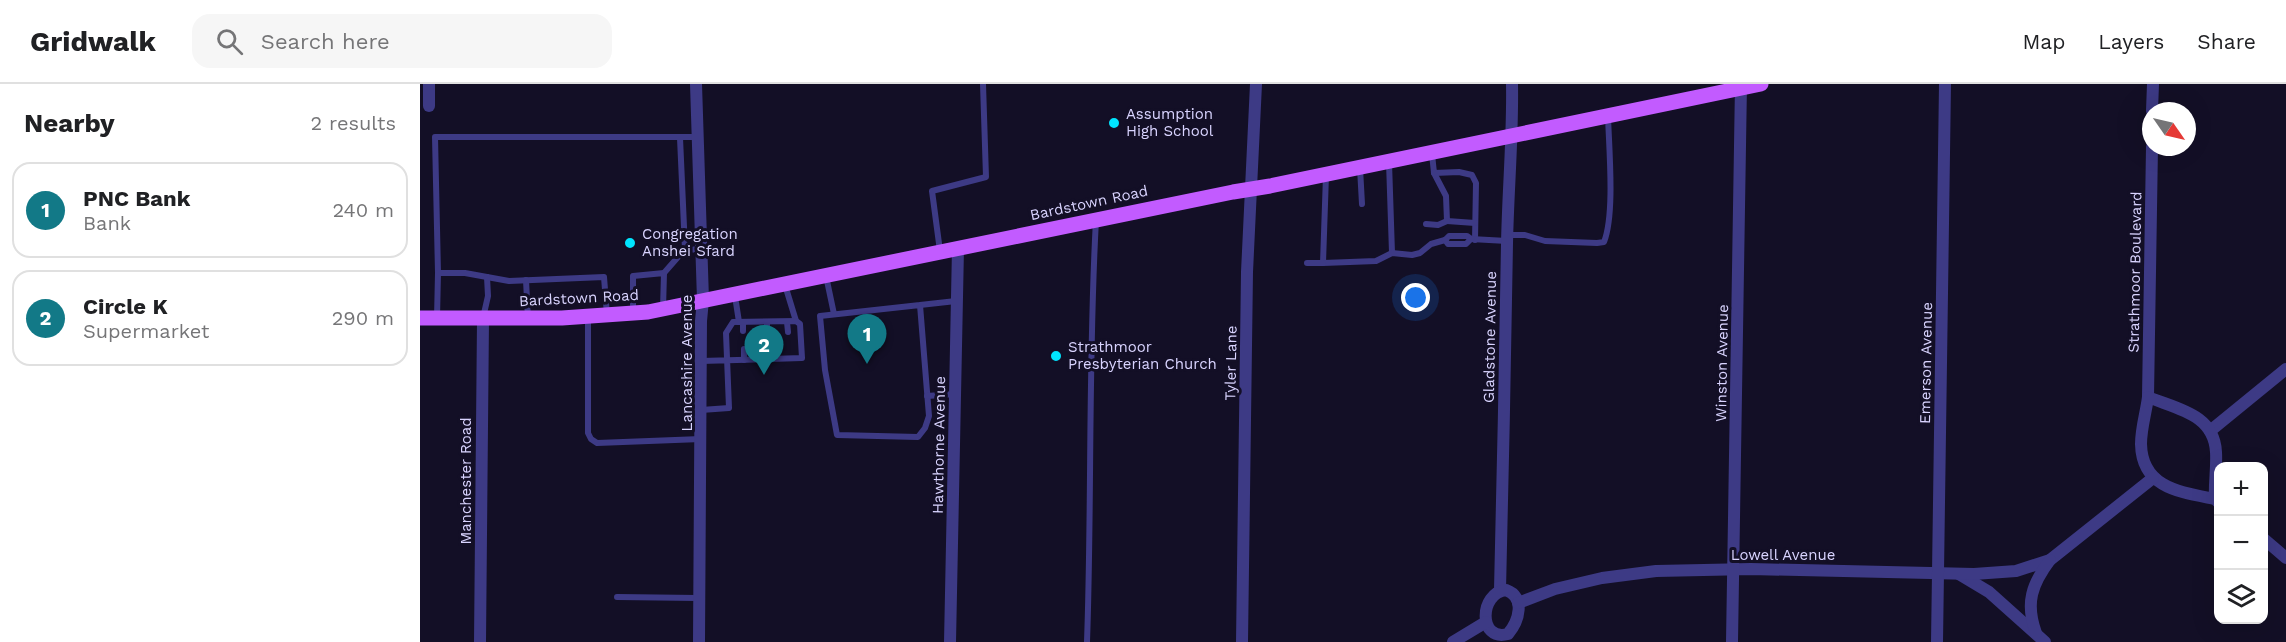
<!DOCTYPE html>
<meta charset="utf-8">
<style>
body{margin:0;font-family:"Work Sans",sans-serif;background:#f6f6f6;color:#202124}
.controls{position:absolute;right:18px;bottom:18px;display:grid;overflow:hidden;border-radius:12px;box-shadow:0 6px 24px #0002}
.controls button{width:54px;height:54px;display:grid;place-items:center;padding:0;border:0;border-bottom:2px solid #e0e0e0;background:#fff;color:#202124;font:30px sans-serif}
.compass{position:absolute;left:1722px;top:18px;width:54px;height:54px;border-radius:50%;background:#fff;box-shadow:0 6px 24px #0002;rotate:124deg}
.you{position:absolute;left:996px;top:214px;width:21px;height:21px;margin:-15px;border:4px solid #fff;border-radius:50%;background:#1a73e8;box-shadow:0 0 0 9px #1a73e833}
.badge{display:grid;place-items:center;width:39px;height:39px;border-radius:50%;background:#127987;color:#fff;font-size:20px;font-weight:700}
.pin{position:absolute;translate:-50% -50px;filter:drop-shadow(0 2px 3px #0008)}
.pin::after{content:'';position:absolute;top:32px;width:21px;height:18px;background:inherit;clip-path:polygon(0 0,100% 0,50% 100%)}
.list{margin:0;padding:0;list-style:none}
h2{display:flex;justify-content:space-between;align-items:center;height:78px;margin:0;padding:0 24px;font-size:26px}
h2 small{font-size:20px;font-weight:400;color:#757577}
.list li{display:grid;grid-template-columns:39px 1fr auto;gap:18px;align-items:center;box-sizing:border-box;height:96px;margin:0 12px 12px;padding:0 12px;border:2px solid #e0e0e0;border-radius:18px}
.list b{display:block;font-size:22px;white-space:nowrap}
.list p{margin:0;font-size:20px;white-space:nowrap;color:#757577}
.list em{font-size:20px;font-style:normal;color:#757577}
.icon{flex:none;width:33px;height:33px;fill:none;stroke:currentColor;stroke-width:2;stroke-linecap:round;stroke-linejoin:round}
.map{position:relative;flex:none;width:1866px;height:558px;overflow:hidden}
header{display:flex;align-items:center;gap:36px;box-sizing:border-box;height:84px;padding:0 30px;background:#fff;border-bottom:2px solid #e0e0e0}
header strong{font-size:28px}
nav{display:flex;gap:33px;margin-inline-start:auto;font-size:21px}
.search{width:420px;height:54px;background:#f6f6f6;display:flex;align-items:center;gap:15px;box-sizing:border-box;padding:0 21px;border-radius:18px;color:#757577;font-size:22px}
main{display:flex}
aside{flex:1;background:#fff}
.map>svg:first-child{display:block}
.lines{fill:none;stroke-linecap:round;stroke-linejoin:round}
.lane{stroke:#3d3a85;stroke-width:6}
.street{stroke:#3d3a85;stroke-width:12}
.primary{stroke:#c25bff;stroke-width:15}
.poi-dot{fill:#00e5ff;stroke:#130f26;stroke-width:2}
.labels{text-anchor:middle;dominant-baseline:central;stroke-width:6;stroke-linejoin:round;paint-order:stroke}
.poi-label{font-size:15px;fill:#d9d4ff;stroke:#130f26;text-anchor:start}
.street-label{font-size:15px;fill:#d9d4ff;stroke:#130f26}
</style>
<header>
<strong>Gridwalk</strong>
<div class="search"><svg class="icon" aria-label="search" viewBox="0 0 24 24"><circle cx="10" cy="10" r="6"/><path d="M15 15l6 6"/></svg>Search here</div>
<nav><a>Map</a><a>Layers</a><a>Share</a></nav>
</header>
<main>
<aside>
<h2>Nearby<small>2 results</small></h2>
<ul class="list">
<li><span class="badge">1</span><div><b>PNC Bank</b><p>Bank</p></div><em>240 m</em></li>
<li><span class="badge">2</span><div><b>Circle K</b><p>Supermarket</p></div><em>290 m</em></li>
</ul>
</aside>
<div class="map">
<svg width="1866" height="558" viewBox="0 0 1866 558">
<rect width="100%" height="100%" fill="#130f26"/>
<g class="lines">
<g class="lane">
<polyline points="260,54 265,165"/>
<polyline points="1012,70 1014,89 1039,88 1052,91 1056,99 1055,156"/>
<polyline points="969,78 972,169"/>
<polyline points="940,84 942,120"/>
<polyline points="1014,89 1026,112 1027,137 1055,139"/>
<polyline points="906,91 903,179 956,177 972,169 992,171 1000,169 1011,160 1025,156 1029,152 1047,152 1051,155 1087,157"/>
<polyline points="1006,140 1018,141 1027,137"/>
<path d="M1088,151h17l20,6 52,2 7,-1c11,-28 5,-93 4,-126"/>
<polyline points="1025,156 1028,160 1046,160 1051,155"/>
<polyline points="520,167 512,107 566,93 563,0"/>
<polyline points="887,179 903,179"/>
<polyline points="18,189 15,53 278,53"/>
<polyline points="244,189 265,165 281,166"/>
<polyline points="406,192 414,230"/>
<polyline points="106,196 108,235"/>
<polyline points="365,201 376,237"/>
<polyline points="315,212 319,238"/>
<polyline points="500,221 400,232 405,286 417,351 498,353 505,344 509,332 500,221 536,217"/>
<polyline points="213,229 213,192 244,189 243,225"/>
<polyline points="17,234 18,189 45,189 89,197 184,193 187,231"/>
<polyline points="63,234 68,212 67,193"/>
<polyline points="168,234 168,349 171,355 177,359 281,355"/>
<polyline points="323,238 323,247"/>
<polyline points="347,238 347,248"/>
<polyline points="367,238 368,248"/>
<polyline points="324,265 324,276"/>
<polyline points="281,277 382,274 380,240 376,237 313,238 306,249 309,324 281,326"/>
<polyline points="507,312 535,310"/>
<polyline points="197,513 278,514"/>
<path d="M667,558c5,-141 1,-281 9,-422"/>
</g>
<g class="street">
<polyline points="276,0 283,216 281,237 279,558"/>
<polyline points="9,22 9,0"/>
<polyline points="1732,27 1733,0"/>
<polyline points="1728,313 1732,63"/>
<polyline points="1790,347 1866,285"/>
<path d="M1795,415c-1,-16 2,-31 1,-47 -2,-38 -39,-43 -68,-55 -2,16 -7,31 -7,47 1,44 39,48 74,55l3,3"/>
<polyline points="1844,455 1866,474"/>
<polyline points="1539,490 1569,508 1625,558"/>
<path d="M1080,506c3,-115 5,-231 7,-346 1,-54 6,-107 5,-160"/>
<path d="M1086,506c20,7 13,31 2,44 -30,8 -29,-41 -2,-44z"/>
<polyline points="1098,519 1135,505 1182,494 1236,487 1331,485 1554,490 1596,487 1630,476 1733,394"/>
<path d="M1616,549c-11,-30 -4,-49 14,-73"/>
<polyline points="60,558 63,236"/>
<polyline points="530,558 538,164"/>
<polyline points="822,558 827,188 836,0"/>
<polyline points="1033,558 1066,538"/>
<polyline points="1312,558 1321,0"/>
<polyline points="1517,558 1525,0"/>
</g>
<polyline class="primary" points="0,234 142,234 228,228 813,108 850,102 1341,0"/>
</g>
<g class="poi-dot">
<circle cx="694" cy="39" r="6"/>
<circle cx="210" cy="159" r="6"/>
<circle cx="636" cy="272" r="6"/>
</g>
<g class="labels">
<g class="poi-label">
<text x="706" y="30">Assumption<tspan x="706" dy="17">High School</tspan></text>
<text x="222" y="150">Congregation<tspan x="222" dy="17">Anshei Sfard</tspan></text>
<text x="648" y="263">Strathmoor<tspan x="648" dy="17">Presbyterian Church</tspan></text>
</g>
<g class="street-label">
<text transform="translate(669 119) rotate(-12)">Bardstown Road</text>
<text transform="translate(1715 188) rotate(-89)">Strathmoor Boulevard</text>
<text transform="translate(159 214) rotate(-3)">Bardstown Road</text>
<text transform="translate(1070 253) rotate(-89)">Gladstone Avenue</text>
<text transform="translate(267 279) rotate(-90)">Lancashire Avenue</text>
<text transform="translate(811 279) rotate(-89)">Tyler Lane</text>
<text transform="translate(1302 279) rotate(-89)">Winston Avenue</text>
<text transform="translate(1506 279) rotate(-89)">Emerson Avenue</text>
<text transform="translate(519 361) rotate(-89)">Hawthorne Avenue</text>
<text transform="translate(46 397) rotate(-90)">Manchester Road</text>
<text x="1363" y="471">Lowell Avenue</text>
</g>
</g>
</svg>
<div class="controls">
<button>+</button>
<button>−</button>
<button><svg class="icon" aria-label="layers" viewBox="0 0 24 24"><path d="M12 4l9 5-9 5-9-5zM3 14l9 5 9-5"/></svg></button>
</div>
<svg class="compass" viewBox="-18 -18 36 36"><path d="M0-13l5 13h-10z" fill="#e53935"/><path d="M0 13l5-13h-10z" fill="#757577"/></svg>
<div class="you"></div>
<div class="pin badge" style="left:447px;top:280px">1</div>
<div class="pin badge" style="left:344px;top:291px">2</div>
</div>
</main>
